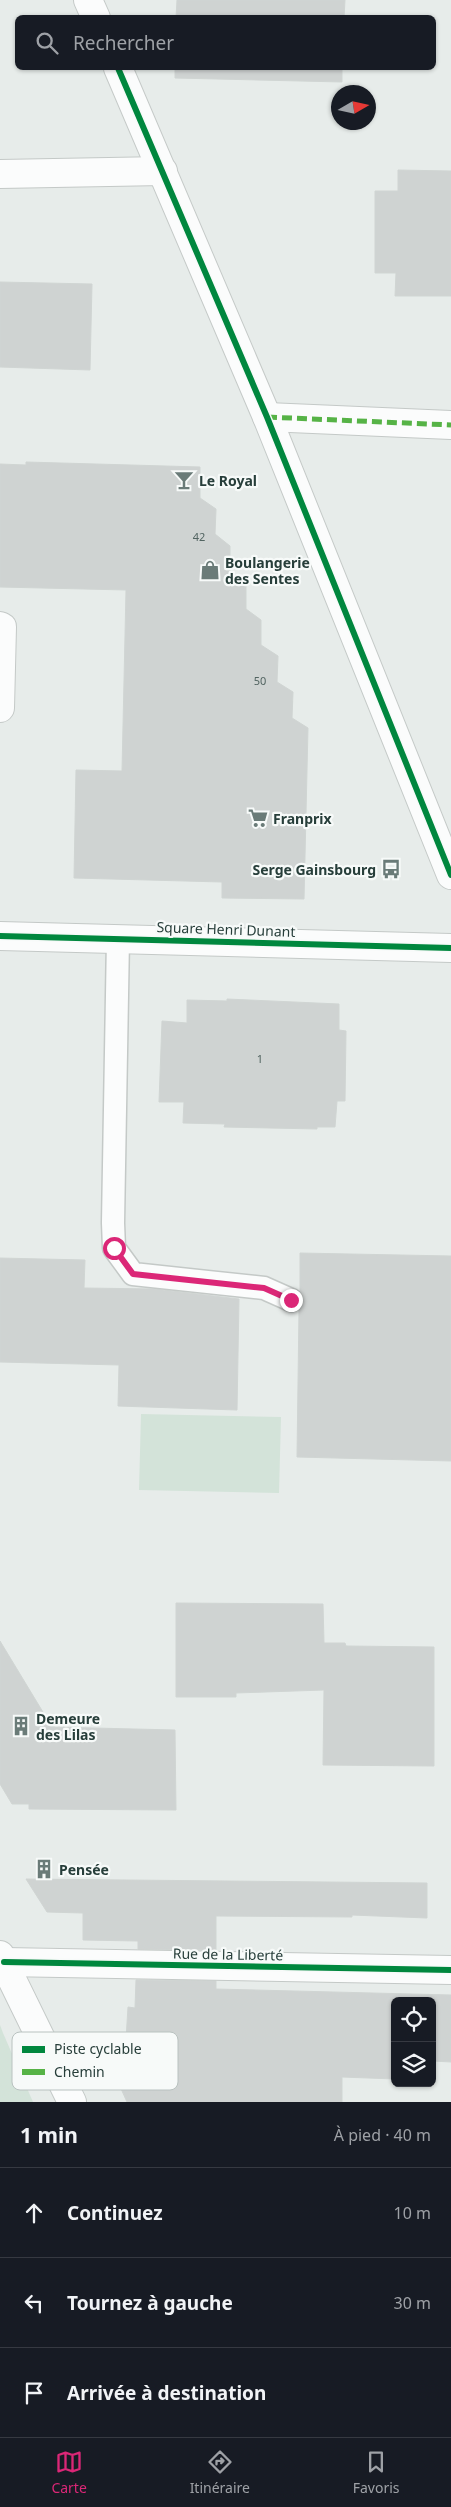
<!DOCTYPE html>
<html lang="fr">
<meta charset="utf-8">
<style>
body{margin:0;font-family:"Noto Sans",sans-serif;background:#20242c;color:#f1f3f6}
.controls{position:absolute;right:15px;bottom:15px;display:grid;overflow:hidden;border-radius:8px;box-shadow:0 1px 4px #0004}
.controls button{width:45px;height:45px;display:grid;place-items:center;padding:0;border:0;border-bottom:1px solid #363941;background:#171b24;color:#f1f3f6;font:25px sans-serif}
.compass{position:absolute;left:331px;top:85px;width:45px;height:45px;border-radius:50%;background:#171b24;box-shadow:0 1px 4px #0004;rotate:81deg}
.stop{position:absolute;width:15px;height:15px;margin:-11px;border:4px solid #db2777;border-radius:50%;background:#fff}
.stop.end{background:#db2777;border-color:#fff;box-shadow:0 1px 5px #0008}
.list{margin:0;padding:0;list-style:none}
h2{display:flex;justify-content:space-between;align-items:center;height:65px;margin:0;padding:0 20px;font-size:21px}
h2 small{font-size:16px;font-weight:400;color:#9ea1a6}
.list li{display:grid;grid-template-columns:32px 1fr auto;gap:15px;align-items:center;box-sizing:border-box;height:90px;padding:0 20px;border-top:1px solid #363941}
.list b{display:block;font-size:19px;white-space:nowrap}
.list em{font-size:16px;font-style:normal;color:#9ea1a6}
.icon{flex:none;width:28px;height:28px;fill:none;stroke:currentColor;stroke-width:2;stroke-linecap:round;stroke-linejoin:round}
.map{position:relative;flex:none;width:451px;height:2102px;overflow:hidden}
.search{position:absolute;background:#171b24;box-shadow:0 1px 4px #0004;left:15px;right:15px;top:15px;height:55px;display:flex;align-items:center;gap:12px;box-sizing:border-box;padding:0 18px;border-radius:8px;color:#9ea1a6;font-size:19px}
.sheet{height:335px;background:#171b24}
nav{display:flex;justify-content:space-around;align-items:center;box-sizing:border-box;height:70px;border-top:1px solid #363941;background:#171b24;font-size:14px;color:#9ea1a6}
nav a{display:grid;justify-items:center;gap:2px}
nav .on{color:#db2777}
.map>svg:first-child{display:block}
.green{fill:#d3e3d9}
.building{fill:#cfd3d2;stroke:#d0d5d3}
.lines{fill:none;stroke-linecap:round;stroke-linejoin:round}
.lane-casing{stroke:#c4c9c7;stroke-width:25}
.street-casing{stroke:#c4c9c7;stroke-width:30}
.secondary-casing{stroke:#c5cac8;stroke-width:30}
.lane{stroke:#fbfcfc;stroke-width:22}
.street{stroke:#fbfcfc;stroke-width:28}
.secondary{stroke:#fbfcfc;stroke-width:28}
.quiet{stroke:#56b346;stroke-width:5;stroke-dasharray:10 5;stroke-linecap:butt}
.cycleway-casing{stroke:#f7faf9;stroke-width:9}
.cycleway{stroke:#00873e;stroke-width:6}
.route{stroke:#db2777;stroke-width:6}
.labels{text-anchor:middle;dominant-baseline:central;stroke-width:4.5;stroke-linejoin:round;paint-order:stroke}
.number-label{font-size:11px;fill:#526461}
.poi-label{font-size:14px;font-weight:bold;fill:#273e3a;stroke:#f7faf9;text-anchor:start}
.street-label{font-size:14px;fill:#273e3a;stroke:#f7faf9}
.key{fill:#f7faf9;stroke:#b9c2c0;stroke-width:1}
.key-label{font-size:14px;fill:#273e3a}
</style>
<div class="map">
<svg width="451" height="2102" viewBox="0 0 451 2102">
<rect width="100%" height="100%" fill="#e7ecea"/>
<g class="green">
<polygon points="141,1414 281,1417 279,1493 139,1490"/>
<polygon points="0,2025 3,2033 33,2102 0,2102"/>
</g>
<g class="building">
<polygon points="177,0 345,0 344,18 176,18"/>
<polygon points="175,68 342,68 342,82 175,78"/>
<polygon points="398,170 451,171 451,296 395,296 396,273 375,273 375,191 398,191"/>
<polygon points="0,282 92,284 90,370 0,367"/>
<polygon points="26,462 200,467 200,498 216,509 215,534 230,546 230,571 246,582 246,609 261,620 261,645 278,656 277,682 293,692 292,718 308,728 304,899 222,898 222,882 74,878 76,770 122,771 126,590 0,587 0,464 26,465"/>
<polygon points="227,999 339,1004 339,1030 346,1031 345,1101 337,1101 335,1127 317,1127 317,1129 224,1127 225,1124 183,1123 184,1102 159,1102 162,1021 187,1023 187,1000 227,1001"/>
<polygon points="300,1253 451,1256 451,1461 297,1457 299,1310 304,1299 300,1291"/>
<polygon points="0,1258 85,1260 84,1288 154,1289 239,1299 237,1410 118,1406 119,1365 0,1362"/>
<polygon points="176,1603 323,1604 324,1643 345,1643 346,1646 434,1647 434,1766 323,1765 324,1690 236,1693 236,1697 176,1697"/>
<polygon points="0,1641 52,1727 175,1730 176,1810 29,1809 29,1804 12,1804 0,1784"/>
<polygon points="26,1879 427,1883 427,1918 352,1915 352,1917 216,1916 216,1950 138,1949 138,1941 83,1940 83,1913 47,1912"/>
<polygon points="136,1980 216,1981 216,1989 451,1995 451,2062 433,2061 432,2080 432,2001 395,2001 395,2079 342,2077 342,2102 127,2102 113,2071 124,2071 128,2007 135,2008"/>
</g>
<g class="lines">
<defs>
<polyline id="lane" points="118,938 113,1223 114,1248 133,1274 264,1288 291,1300"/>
<g id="street">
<polyline points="0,174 163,171"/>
<polyline points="267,417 451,425"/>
<polyline points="0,626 2,627 0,708"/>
<polyline points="0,936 451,948"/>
<polyline points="0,1955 72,2102"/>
<polyline points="4,1962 451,1970"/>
</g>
<g id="secondary">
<polyline points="88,0 96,18"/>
<polyline points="118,68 267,417 451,875"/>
</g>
</defs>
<use href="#lane" class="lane-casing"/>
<use href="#street" class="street-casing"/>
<use href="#secondary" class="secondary-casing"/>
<use href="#lane" class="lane"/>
<use href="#street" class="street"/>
<use href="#secondary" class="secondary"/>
<polyline class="quiet" points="267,417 451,425"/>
<defs>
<g id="cycleway">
<polyline points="118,68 267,417 451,875"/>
<polyline points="0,936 451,948"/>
<polyline points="4,1962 451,1970"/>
</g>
</defs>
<use href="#cycleway" class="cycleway-casing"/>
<use href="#cycleway" class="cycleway"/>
</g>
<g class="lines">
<polyline class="route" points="114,1248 133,1274 264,1288 291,1300"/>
</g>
<defs>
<symbol id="bar-bare" viewBox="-9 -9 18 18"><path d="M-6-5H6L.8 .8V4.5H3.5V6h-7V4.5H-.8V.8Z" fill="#6a7b78" stroke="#f7faf9" stroke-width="2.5" paint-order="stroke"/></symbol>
<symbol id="shop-bare" viewBox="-9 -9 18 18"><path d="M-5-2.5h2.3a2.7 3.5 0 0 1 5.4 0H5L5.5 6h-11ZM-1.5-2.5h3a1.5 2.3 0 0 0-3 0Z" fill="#6a7b78" stroke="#f7faf9" stroke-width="2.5" paint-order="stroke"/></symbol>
<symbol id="supermarket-bare" viewBox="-9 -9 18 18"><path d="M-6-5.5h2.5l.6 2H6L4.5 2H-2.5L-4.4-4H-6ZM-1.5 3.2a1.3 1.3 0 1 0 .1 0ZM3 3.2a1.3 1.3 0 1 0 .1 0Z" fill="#6a7b78" stroke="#f7faf9" stroke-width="2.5" paint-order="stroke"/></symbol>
<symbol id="bus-bare" viewBox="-9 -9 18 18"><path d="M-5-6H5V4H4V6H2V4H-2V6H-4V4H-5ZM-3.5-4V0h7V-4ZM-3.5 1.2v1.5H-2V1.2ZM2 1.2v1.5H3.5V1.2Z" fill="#6a7b78" stroke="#f7faf9" stroke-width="2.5" paint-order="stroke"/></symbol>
<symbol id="building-bare" viewBox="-9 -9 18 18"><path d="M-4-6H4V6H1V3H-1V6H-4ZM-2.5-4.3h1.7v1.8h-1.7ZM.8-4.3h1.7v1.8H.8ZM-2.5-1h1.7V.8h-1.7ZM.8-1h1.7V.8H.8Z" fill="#6a7b78" stroke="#f7faf9" stroke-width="2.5" paint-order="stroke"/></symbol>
</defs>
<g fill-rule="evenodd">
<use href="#bar-bare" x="170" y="466" width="28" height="28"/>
<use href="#shop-bare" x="196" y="556" width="28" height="28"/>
<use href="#supermarket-bare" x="244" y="804" width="28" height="28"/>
<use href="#bus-bare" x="377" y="855" width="28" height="28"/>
<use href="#building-bare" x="7" y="1712" width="28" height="28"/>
<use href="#building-bare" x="30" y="1855" width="28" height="28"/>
</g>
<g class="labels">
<g class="number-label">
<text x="199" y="536">42</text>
<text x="260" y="680">50</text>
<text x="260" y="1058">1</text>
</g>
<g class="poi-label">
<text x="199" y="480">Le Royal</text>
<text x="225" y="562">Boulangerie<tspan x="225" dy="16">des Sentes</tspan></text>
<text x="273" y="818">Franprix</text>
<text x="376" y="869" text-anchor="end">Serge Gainsbourg</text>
<text x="36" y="1718">Demeure<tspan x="36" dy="16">des Lilas</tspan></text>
<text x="59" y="1869">Pensée</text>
</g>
<g class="street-label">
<text transform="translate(226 929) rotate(2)">Square Henri Dunant</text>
<text transform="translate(228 1954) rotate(1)">Rue de la Liberté</text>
</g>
</g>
<rect x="12" y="2032" width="166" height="58" rx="8" class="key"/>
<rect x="22" y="2046" width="23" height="7" fill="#00873e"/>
<rect x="22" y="2069" width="23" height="6" fill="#56b346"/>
<g class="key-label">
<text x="54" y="2054">Piste cyclable</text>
<text x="54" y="2077">Chemin</text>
</g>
</svg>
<div class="controls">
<button><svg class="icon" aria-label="locate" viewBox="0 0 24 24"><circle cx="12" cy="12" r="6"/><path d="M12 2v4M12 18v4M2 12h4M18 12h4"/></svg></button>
<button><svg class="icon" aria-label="layers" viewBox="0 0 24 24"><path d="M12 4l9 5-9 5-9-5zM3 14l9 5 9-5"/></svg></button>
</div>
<svg class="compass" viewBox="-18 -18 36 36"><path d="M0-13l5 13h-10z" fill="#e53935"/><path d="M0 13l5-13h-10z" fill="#9ea1a6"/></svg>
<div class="stop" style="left:114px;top:1248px"></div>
<div class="stop end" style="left:291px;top:1300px"></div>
<div class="search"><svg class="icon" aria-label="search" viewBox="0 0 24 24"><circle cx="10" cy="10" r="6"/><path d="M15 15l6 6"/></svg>Rechercher</div>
</div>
<section class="sheet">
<h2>1 min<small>À pied · 40 m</small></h2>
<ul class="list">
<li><svg class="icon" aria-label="ahead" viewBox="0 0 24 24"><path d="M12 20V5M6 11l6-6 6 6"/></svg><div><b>Continuez</b></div><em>10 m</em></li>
<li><svg class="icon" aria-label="left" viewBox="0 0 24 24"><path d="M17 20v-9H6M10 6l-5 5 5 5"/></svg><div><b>Tournez à gauche</b></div><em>30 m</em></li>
<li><svg class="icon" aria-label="arrive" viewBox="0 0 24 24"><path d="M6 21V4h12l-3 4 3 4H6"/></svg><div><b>Arrivée à destination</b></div></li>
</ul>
</section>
<nav>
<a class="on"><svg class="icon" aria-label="map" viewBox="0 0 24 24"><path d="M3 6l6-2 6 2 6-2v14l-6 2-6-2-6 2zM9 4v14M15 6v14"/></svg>Carte</a>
<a><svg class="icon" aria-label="directions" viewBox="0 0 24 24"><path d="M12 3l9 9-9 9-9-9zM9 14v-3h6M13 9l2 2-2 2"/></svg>Itinéraire</a>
<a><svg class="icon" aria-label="saved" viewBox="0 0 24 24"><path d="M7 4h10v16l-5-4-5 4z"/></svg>Favoris</a>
</nav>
